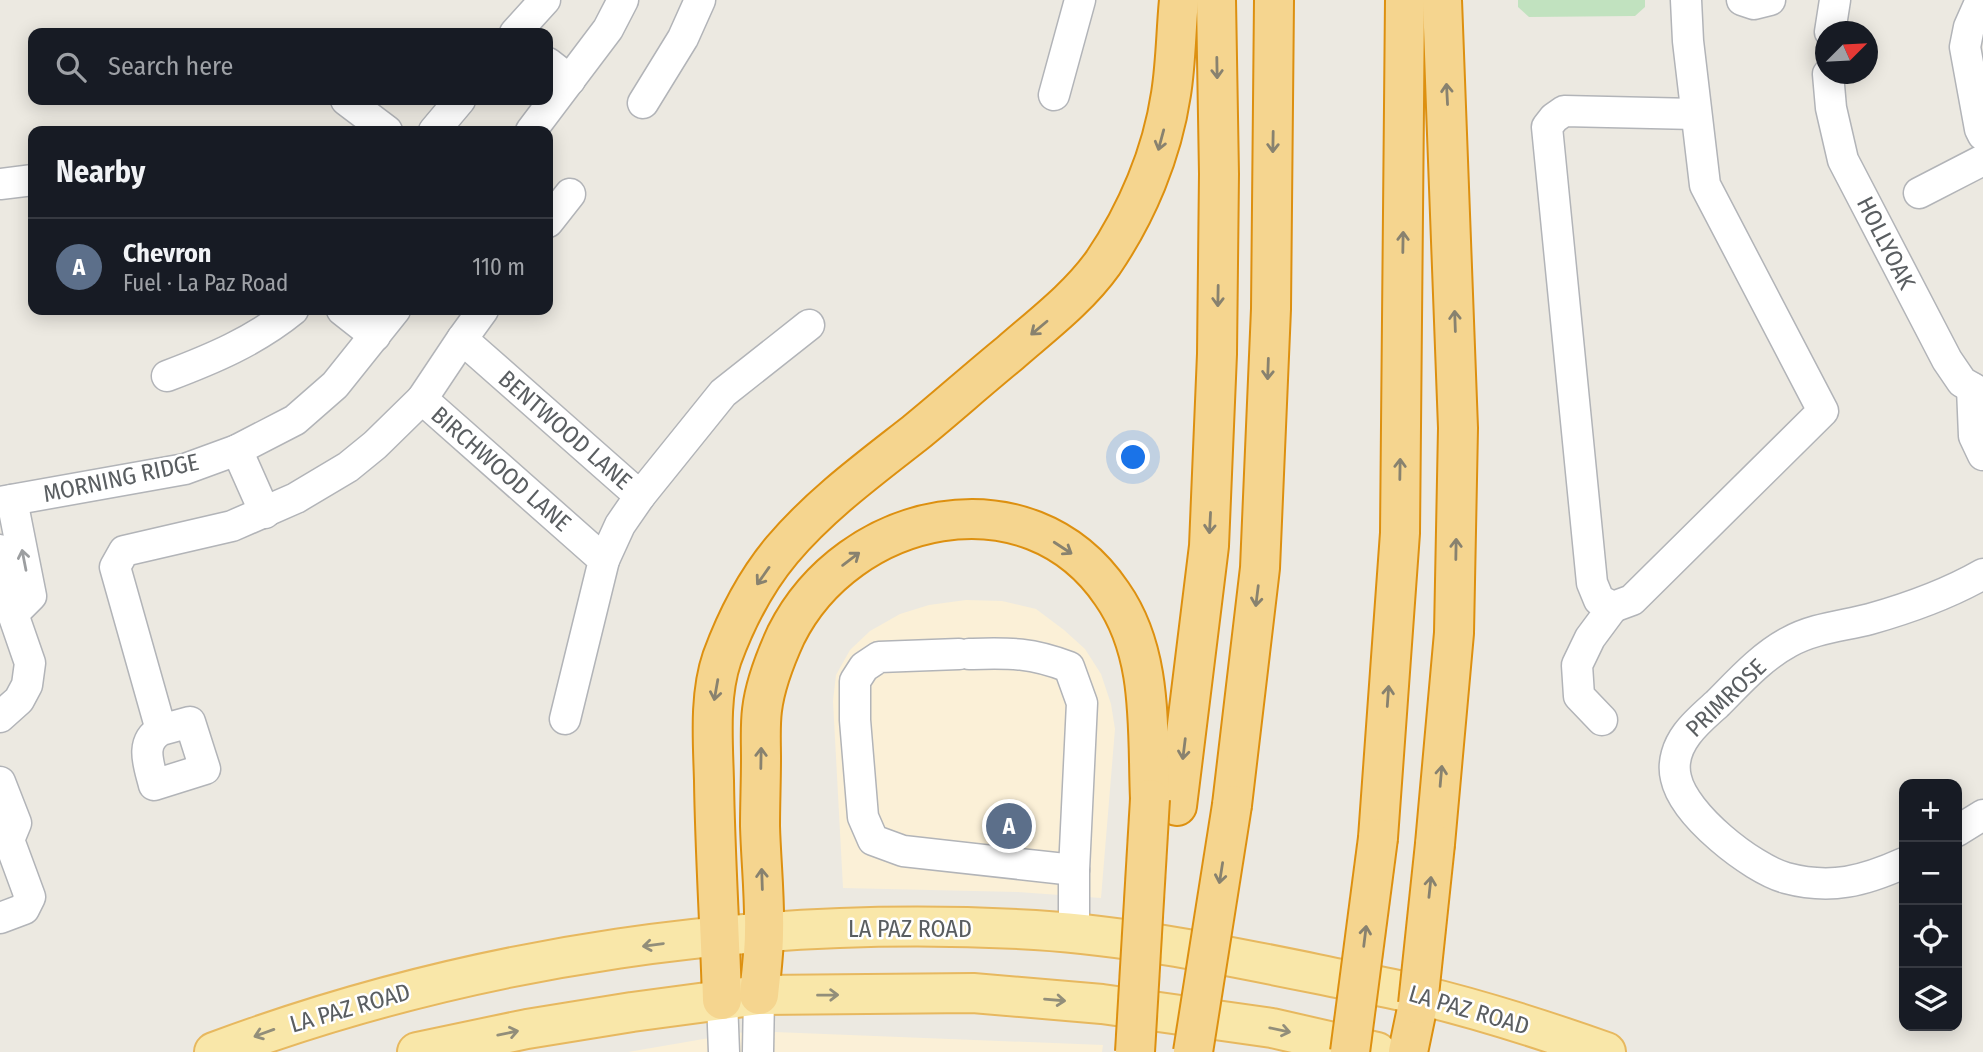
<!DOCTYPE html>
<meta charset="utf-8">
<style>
body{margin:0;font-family:"Fira Sans Condensed",sans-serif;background:#20242c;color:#f1f3f6}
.controls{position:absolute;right:21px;bottom:21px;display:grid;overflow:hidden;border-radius:14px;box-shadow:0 4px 18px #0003}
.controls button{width:63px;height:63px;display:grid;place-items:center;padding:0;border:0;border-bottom:2px solid #363941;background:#171b24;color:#f1f3f6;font:35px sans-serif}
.compass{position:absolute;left:1815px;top:21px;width:63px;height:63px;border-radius:50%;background:#171b24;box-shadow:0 4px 18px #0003;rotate:66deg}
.you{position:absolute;left:1134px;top:458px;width:24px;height:24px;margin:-18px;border:5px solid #fff;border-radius:50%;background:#1a73e8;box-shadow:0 0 0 10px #1a73e833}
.badge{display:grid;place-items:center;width:46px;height:46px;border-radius:50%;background:#ea580c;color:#fff;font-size:23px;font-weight:700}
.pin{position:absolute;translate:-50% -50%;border:4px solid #fff;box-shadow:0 2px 7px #0006}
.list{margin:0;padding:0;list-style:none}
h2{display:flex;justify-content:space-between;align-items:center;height:91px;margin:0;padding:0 28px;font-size:30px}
h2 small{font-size:23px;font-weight:400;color:#9ea1a6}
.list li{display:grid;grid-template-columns:46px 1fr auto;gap:21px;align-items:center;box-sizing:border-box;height:98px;padding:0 28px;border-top:2px solid #363941}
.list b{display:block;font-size:26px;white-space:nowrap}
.list p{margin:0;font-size:23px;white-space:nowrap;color:#9ea1a6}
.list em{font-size:23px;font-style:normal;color:#9ea1a6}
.icon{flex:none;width:38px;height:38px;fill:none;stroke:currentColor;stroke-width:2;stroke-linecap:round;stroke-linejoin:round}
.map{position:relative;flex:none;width:1983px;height:1052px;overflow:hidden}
.search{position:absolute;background:#171b24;box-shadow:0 4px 18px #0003;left:28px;top:28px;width:525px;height:77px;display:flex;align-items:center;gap:18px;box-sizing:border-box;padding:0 24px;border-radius:14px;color:#9ea1a6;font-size:26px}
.panel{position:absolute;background:#171b24;box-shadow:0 4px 18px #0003;left:28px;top:126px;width:525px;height:189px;border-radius:14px}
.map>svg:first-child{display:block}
.commercial{fill:#fbf0d7}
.green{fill:#c1e2bf}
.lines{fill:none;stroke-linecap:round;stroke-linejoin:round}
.minor-casing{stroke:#b2b4b8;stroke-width:33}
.major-casing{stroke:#e7b85f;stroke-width:42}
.highway-casing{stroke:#dd9010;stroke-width:42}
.minor{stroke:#fff;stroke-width:30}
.major{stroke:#f9e7a9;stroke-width:38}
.highway{stroke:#f5d58f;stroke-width:38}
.highway-bridge-casing{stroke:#dd9010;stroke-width:42;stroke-linecap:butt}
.highway-bridge{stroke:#f5d58f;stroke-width:38}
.oneway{stroke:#88826f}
.oneway2{stroke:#9c9ea0}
.oneway3{stroke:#928e7a}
.labels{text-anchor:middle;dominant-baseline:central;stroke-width:5;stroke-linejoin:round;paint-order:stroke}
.street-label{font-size:24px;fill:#5a5e61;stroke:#fff}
</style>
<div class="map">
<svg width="1983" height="1052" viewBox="0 0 1983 1052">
<rect width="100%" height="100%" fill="#ece9e1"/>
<g class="commercial">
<polygon points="966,600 1002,601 1036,609 1064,630 1085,649 1101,674 1111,704 1115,729 1101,898 1018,892 843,888 833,701 836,675 850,650 870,631 900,614 929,605"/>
<polygon points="750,1031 1103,1045 1102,1052 628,1052"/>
</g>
<polygon class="green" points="1518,0 1645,0 1645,7 1635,16 1529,17 1518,7"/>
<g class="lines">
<defs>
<g id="minor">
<polyline points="1686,0 1688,41 1705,185 1823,411 1632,600 1613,607 1599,600 1592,583 1547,127 1554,118 1564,111 1695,114"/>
<polyline points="1742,0 1754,4 1770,0"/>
<polyline points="1981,0 1969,27 1965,47 1980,129 1983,135"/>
<polyline points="1830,32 1835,0"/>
<polyline points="515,33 545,0"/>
<polyline points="548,63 570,80"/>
<polyline points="1828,74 1831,108 1843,160 1947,360 1962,382 1983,394"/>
<polyline points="1054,95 1080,0"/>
<polyline points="346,100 387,131"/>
<polyline points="643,103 683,38 700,0"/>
<polyline points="434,131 460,100"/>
<polyline points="531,131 608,29 623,0"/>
<polyline points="0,184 33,180"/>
<polyline points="1919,193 1983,160"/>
<polyline points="548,222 570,194"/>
<polyline points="342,310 375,336"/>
<polyline points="483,310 462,339 640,496 723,393 809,325"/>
<path d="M167,376c45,-17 88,-35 126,-66"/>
<polyline points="1972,388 1974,436 1983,455"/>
<polyline points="422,399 462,339"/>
<polyline points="237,450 265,513"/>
<polyline points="12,500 31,596 13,614"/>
<polyline points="0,502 185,469 237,450 295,420 335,385 395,310"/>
<polyline points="0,550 13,614 30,663 27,685 19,700 0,717"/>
<polyline points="604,560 620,525 640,496"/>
<polyline points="959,654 879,657 864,667 855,681 855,720 863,817 873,840 903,851 1074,870"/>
<path d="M969,654c41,-1 61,-2 100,13l13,36 -8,167v64"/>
<polyline points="1602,720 1579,696 1577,665 1590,638 1613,607"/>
<path d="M161,730l29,-8 15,47 -51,16c-5,-20 -15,-43 7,-55l-46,-163 9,-16 108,-25 64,-28 52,-31 27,-22 47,-46 182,161 -39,159"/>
<polyline points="0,782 16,823 9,840 30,897 24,909 0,918"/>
<polyline points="1957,831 1983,815"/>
<path d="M1904,863c-40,18 -73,27 -118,15 -35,-10 -102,-63 -110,-100 -4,-16 2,-32 11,-44 8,-11 20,-21 30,-30 22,-22 44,-47 72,-62 25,-14 54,-16 81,-23 39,-11 78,-25 113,-45"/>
<polyline points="722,1000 724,1052"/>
<polyline points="758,1052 759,995"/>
</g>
<g id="major">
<path d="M214,1052c260,-97 544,-138 821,-122 95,6 189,25 282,44 32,7 66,12 98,20 64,15 129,36 191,58"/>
<polyline points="417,1052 527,1029 632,1012 759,995 973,993 1102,1004 1272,1028 1377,1052"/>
</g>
<g id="highway">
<polyline points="1232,805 1260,568 1271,309 1274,0"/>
<polyline points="1177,806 1209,546 1217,354 1219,174 1216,0"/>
<polyline points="1378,838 1400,533 1405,0"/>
<polyline points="1435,844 1454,633 1458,428 1442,0"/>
<path d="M759,995c2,-21 5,-42 5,-63 1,-35 -3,-70 -4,-106 0,-22 1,-45 1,-68 0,-16 -1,-32 1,-48 3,-26 13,-51 24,-75 62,-124 242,-165 326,-41 42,60 35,135 38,205"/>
<path d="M722,1000c-2,-73 -7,-146 -8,-219 -1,-39 -5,-85 8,-123 14,-38 34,-77 60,-108 38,-45 87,-81 133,-117 32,-26 63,-54 95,-80 32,-28 68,-55 93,-90 34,-50 59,-109 68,-169 5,-31 5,-63 8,-94"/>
<polyline points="1408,1052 1418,1004"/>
</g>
</defs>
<use href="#minor" class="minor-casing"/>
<use href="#major" class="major-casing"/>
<use href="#highway" class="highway-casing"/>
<use href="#minor" class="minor"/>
<use href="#major" class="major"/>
<use href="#highway" class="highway"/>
<defs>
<g id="highway-bridge">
<polyline points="1418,1004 1435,844"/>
<polyline points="1135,1052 1150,799"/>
<polyline points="1193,1052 1232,805"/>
<polyline points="1350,1052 1378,838"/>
</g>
</defs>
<use href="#highway-bridge" class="highway-bridge-casing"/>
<use href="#highway-bridge" class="highway-bridge"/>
</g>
<defs><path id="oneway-shaft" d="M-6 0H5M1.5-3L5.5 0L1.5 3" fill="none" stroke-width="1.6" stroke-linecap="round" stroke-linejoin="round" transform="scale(1.75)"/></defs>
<g class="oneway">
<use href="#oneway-shaft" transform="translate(1217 68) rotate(89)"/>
<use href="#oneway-shaft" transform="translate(1447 94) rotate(-93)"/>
<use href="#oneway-shaft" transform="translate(1161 140) rotate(105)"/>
<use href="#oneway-shaft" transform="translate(1273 142) rotate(91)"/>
<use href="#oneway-shaft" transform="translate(1403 242) rotate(-89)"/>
<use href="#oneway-shaft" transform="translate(1218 296) rotate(91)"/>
<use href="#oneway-shaft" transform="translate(1455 321) rotate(-92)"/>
<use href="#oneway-shaft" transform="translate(1039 328) rotate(140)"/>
<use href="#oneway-shaft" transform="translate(1268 369) rotate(92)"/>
<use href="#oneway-shaft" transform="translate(1400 469) rotate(-89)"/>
<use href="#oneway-shaft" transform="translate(1210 523) rotate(93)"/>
<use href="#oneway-shaft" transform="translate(1063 548) rotate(33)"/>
<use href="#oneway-shaft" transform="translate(1456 549) rotate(-89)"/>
<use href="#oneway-shaft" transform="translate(851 559) rotate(-37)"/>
<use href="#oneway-shaft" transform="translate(763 576) rotate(125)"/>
<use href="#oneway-shaft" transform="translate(1257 596) rotate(97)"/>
<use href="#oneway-shaft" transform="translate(716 690) rotate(100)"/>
<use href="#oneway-shaft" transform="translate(1388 696) rotate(-86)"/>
<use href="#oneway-shaft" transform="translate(1184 749) rotate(97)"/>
<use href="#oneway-shaft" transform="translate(761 758) rotate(-89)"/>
<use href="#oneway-shaft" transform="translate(1441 776) rotate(-85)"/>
<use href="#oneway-shaft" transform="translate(1221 873) rotate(99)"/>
<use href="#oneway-shaft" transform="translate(762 879) rotate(-92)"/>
<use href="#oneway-shaft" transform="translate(1430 887) rotate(-84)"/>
<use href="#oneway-shaft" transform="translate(1365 936) rotate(-83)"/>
</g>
<use class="oneway2" href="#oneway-shaft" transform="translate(24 560) rotate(-101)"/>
<g class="oneway3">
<use href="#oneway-shaft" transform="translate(653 945) rotate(172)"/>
<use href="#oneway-shaft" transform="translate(828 995) rotate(-1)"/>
<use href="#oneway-shaft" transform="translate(1055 1000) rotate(5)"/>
<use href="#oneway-shaft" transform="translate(1280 1030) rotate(12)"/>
<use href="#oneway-shaft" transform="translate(264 1033) rotate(160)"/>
<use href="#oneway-shaft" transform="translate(508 1033) rotate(-12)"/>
</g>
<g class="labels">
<g class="street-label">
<text transform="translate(1886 243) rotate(63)">HOLLYOAK</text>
<text transform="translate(565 430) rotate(41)">BENTWOOD LANE</text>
<text transform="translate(501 469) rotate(41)">BIRCHWOOD LANE</text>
<text transform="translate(121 478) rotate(-12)">MORNING RIDGE</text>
<text transform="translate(1726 698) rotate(-44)">PRIMROSE</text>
<text x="910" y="929">LA PAZ ROAD</text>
<text transform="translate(350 1008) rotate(-16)">LA PAZ ROAD</text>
<text transform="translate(1469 1010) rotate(16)">LA PAZ ROAD</text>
</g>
</g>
</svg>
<div class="controls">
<button>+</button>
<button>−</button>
<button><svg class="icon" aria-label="locate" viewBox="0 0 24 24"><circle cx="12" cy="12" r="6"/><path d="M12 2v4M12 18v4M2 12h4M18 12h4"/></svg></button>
<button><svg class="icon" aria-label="layers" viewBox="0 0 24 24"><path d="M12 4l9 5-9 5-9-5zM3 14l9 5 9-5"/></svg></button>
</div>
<svg class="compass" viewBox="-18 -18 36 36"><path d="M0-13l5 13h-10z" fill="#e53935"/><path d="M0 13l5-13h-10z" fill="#9ea1a6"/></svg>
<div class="you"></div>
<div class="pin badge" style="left:1009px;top:826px;background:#5c6f8a">A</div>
<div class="search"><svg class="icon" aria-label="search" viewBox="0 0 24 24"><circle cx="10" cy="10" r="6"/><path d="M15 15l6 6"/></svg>Search here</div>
<section class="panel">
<h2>Nearby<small></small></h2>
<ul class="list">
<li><span class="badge" style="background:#5c6f8a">A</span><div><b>Chevron</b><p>Fuel · La Paz Road</p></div><em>110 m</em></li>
</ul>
</section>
</div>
